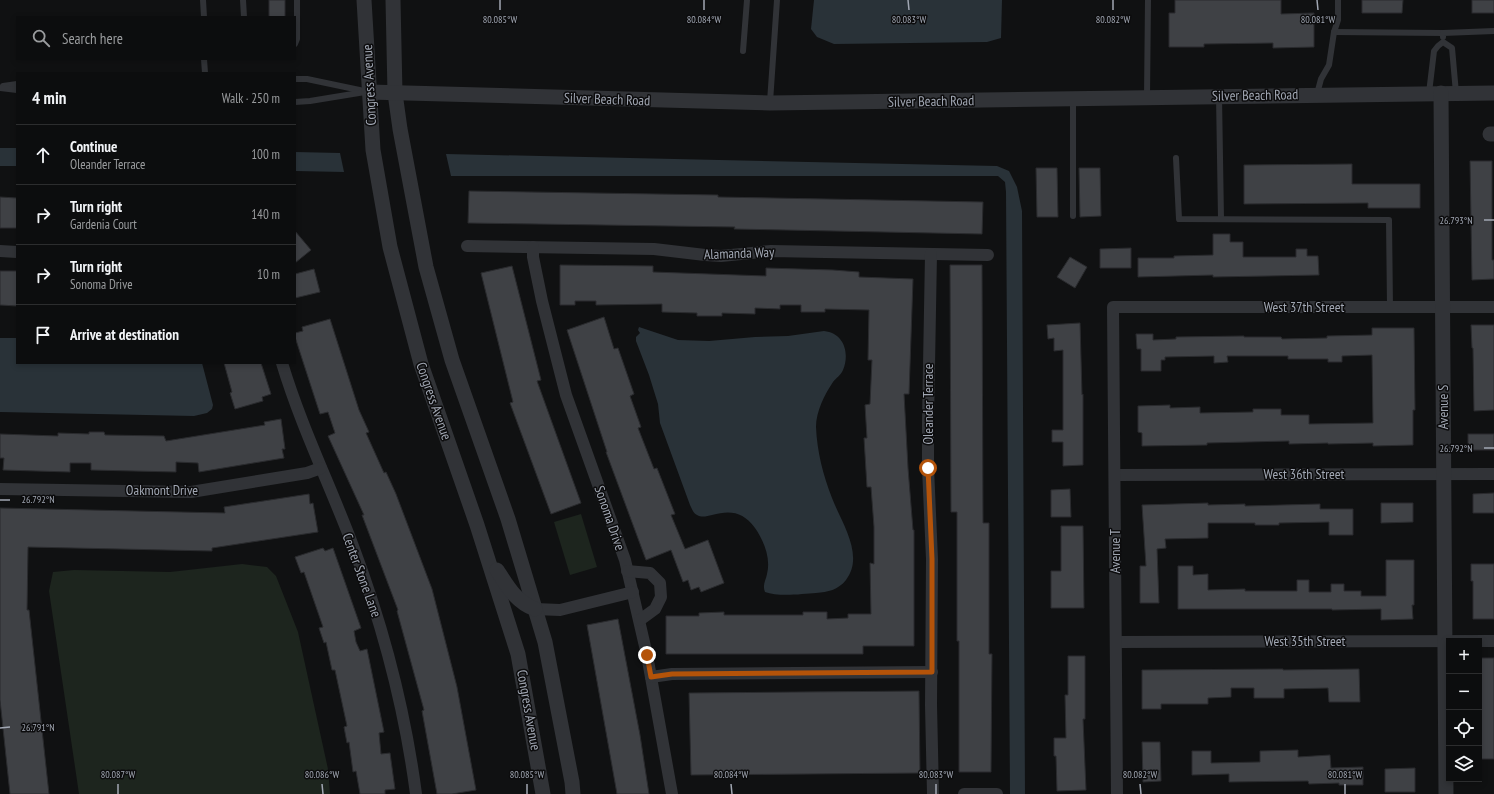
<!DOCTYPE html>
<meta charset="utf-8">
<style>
body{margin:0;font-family:"PT Sans Narrow",sans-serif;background:#151617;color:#f1f3f6}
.controls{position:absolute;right:12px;bottom:12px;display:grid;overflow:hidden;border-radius:0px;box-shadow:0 2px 6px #0003}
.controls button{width:36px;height:36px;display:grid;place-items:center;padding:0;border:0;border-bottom:1px solid #2c2d2e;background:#0c0d0e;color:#f1f3f6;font:20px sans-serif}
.stop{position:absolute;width:12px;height:12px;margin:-9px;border:3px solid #b45309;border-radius:50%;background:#fff}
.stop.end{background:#b45309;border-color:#fff;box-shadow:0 1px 4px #0008}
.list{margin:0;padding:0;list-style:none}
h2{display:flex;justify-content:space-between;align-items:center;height:52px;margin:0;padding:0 16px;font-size:17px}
h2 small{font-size:13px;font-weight:400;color:#9a9c9e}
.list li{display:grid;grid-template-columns:26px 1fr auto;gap:12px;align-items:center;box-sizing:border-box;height:60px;padding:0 16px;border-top:1px solid #2c2d2e}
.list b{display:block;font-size:15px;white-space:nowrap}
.list p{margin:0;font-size:13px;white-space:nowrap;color:#9a9c9e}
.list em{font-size:13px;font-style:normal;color:#9a9c9e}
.icon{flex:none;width:22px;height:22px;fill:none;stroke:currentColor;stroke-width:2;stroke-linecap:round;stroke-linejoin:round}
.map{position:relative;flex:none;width:1494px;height:794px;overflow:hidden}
.search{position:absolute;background:#0c0d0e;box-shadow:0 2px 6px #0003;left:16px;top:16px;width:280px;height:44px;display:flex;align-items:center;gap:10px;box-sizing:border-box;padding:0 14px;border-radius:0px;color:#9a9c9e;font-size:15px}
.panel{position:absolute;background:#0c0d0e;box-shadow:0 2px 6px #0003;left:16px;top:72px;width:280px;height:292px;border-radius:0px}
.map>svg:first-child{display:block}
.green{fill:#1d251e}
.water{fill:#293238}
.building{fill:#3f4145;stroke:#2a2b2e}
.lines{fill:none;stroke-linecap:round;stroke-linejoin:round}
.service{stroke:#313337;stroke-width:6}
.minor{stroke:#313337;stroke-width:12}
.tertiary{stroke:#313337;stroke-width:15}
.route{stroke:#b45309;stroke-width:5}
.ticks{fill:none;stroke:#a1a7b3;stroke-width:1.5}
.labels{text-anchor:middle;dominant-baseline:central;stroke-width:3;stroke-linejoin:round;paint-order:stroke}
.street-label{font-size:14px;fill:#a1a7b3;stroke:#0c0c0d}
.ticks-label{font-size:10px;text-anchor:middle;fill:#a1a7b3;stroke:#0c0c0d;stroke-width:3;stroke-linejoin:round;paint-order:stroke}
</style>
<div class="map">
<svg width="1494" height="794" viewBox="0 0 1494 794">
<rect width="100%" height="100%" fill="#101112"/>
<g class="green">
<polygon points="581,514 597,567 570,575 554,522"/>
<polygon points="242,564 267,567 276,576 298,632 328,769 330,794 79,794 49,591 53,572 74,570 170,572"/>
</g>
<g class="water">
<polygon points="814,0 1002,0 1001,38 987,42 834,44 817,37 811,29"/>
<rect x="0" y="148" width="17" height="18"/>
<polygon points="295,152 340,153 344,172 295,171"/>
<polygon points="446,154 997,166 1009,171 1017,187 1022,211 1025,794 1010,794 1006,192 1005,182 998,176 451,176"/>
<path d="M639,327l39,13 31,1 46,-4 33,-1 36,-5c20,2 26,22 19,39 -2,5 -7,8 -10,12 -8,12 -17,29 -17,45 1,24 7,48 16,71 9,24 33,57 14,82 -8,10 -18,12 -30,13 -14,1 -38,4 -51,-1 -3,-7 1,-12 2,-18 4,-16 -3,-33 -12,-46 -12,-16 -24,-18 -43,-13 -5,1 -10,3 -15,0 -4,-2 -5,-6 -7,-10l-30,-82 -2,-19 -9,-29 -13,-34v-4l4,-4 -2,-3z"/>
<polygon points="0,338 17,338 17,363 202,363 213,405 212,409 207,413 194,416 0,412"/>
</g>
<g class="building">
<rect x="269" y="0" width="16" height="17"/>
<polygon points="1175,0 1281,0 1281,14 1314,13 1314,47 1273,48 1273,43 1204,44 1204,47 1169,47 1169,13 1175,13"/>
<polygon points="1362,0 1403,0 1402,13 1362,13"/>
<rect x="1472" y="0" width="22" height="13"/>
<polygon points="1470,161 1492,161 1492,260 1494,260 1494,279 1472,280"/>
<polygon points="1352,164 1352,184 1420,184 1420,208 1368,208 1368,203 1244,204 1244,165"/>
<polygon points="1036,168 1057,168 1058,217 1037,217"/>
<polygon points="1079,168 1100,168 1101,216 1080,217"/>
<polygon points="469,191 718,195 718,197 983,202 982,234 734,229 735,227 468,223"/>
<polygon points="0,197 17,198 17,228 0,228"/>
<polygon points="295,231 311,250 295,263"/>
<polygon points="1213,234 1230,234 1230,242 1243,242 1243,257 1296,257 1296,249 1307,249 1307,256 1318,256 1319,275 1213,277 1213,275 1138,277 1138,258 1174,258 1174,256 1213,255"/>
<polygon points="1131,248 1131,268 1100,268 1100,249"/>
<polygon points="1070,257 1087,267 1075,288 1057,277"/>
<polygon points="560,265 653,266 653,272 766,276 766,268 833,270 859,272 859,277 913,279 909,394 904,394 908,468 913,530 914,530 914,646 863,646 863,654 666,654 666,616 699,616 699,613 724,612 724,615 803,615 803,612 827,612 827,619 848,618 848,614 871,614 870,563 874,564 874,527 871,487 867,487 864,438 867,438 865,405 870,404 872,360 868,360 869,310 825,309 825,312 801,312 801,305 780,305 780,309 755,308 755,314 722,313 722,316 697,316 697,313 662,312 662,304 596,305 596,301 575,301 575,305 560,305"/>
<polygon points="950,265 982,265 983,523 989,523 989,654 992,654 991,772 959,772 959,641 957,641 957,512 951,512"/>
<polygon points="512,266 541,380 537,381 581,503 551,514 510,403 513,402 481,273"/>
<polygon points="314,269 320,292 295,298 295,274"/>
<polygon points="0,271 17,271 17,306 0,305"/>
<polygon points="604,317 614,349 618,348 634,394 630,396 641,427 638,428 654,469 657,468 675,514 671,515 685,549 708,540 724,583 701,592 699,587 691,590 688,580 683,582 671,550 646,560 606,452 607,452 567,330"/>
<polygon points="330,319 359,410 369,432 366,433 384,473 386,472 396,494 432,589 457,687 476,790 452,794 437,794 422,711 424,710 397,611 398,610 362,515 364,515 328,436 335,433 328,412 320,414 295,337 295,333 303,331 302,327"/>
<polygon points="1080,323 1082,395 1083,394 1083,465 1063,466 1063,442 1052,442 1052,430 1063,430 1063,350 1054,351 1054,338 1048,339 1047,325"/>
<polygon points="1471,325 1494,325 1494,410 1474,411 1473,348 1472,348"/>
<polygon points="1372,328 1414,328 1415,410 1413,410 1413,445 1373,446 1373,443 1328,444 1328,443 1289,444 1289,441 1207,443 1207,445 1142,446 1142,433 1138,432 1138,406 1170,405 1170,408 1200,407 1200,413 1253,412 1253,409 1281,409 1281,415 1309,415 1309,424 1373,423 1372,355 1342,356 1342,362 1328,362 1328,359 1288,359 1288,356 1227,356 1228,362 1214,363 1214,356 1165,357 1165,360 1161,360 1161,371 1141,371 1141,349 1137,349 1136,334 1153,334 1153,340 1176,339 1176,337 1244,336 1244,337 1281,337 1282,339 1327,338 1327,336 1372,335"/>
<polygon points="224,363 261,363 271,394 262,397 263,401 235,409 230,393 232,392"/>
<polygon points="281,419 285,449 282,449 284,458 199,472 198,463 176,462 176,472 91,470 91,463 70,463 70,472 3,470 4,458 0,458 0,434 58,436 58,433 89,434 89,432 104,432 105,435 164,436 166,441 265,425 264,422"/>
<rect x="1468" y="434" width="26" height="16"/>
<polygon points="1070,489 1071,517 1051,517 1051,490"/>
<polygon points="1494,493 1494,513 1473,513 1473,494"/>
<polygon points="309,494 310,504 313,503 318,532 212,548 212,551 28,547 27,610 29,610 49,794 10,794 0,700 0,508 225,513 224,507"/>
<polygon points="1208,503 1208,505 1245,504 1245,506 1320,504 1320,509 1353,509 1353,535 1329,535 1329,522 1279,523 1279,525 1255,525 1255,523 1208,523 1208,538 1165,539 1166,548 1157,549 1159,603 1140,603 1140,566 1146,566 1142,505"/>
<polygon points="1381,503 1413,503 1413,522 1381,523"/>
<polygon points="1061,526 1083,526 1084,608 1051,608 1051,571 1061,571"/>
<polygon points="323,548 325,551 333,548 361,628 354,631 356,642 360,651 367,649 384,732 379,733 381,754 390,753 395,789 385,790 385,794 360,794 356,771 353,772 349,742 347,743 344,727 347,726 335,670 332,670 326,642 324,643 319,628 323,627 304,572 301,573 295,557"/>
<polygon points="1386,560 1414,560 1414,605 1412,605 1413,619 1381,620 1381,609 1332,610 1332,609 1178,609 1178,566 1193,566 1193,575 1208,574 1208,590 1245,589 1245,591 1297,591 1297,580 1309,580 1309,592 1331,592 1331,584 1344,584 1344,591 1361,591 1361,596 1386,596"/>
<polygon points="1471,564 1494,564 1494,619 1473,619 1473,581 1471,581"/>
<polygon points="618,619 640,735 649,794 617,794 587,625"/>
<polygon points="1068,656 1085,656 1085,719 1083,719 1086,790 1057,791 1056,756 1054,756 1054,738 1066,738 1065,695 1068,695"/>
<rect x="1479" y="658" width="15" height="101"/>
<polygon points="1283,669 1283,670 1359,669 1360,702 1329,702 1328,688 1284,689 1284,698 1254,698 1254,688 1231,688 1231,697 1208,698 1208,704 1161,704 1161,709 1142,709 1142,670"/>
<polygon points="919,691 920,773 691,775 689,693"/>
<polygon points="1142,742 1160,742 1161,781 1143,782"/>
<polygon points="1298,750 1298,757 1330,755 1331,768 1363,767 1363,785 1339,785 1339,783 1309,784 1308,781 1229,782 1229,774 1192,775 1192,751 1211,751 1211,763 1260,762 1260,751"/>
<polygon points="1415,768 1415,792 1385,792 1385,769"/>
</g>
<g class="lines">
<g class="service">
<polyline points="203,0 204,17"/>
<polyline points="243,0 244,17"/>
<polyline points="1334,32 1443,33"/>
<polyline points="1443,37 1443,33 1494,31"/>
<polyline points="295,44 297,39 297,0"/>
<polyline points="743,51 747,0"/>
<polyline points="204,59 205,73"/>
<polyline points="295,79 307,79 369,92"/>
<polyline points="3,86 17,84"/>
<polyline points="0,88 17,90"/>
<polyline points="1429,93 1434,51 1438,46 1443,42 1452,48 1456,93"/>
<polyline points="1317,94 1321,79 1329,65 1334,32 1338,20 1338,0"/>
<polyline points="1219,96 1221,219"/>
<polyline points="1147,97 1148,0"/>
<polyline points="1073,100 1073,216"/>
<polyline points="295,102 310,101 365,92"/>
<polyline points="770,102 777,0"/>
<polyline points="1176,158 1179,219 1389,220 1390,307"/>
</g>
<g class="minor">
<polyline points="467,246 654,249 705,255 721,256 771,251 988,255"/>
<polyline points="533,247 533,257 542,301 566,395 625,560 647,655 672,794"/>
<polyline points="0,251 17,252"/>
<polyline points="931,254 928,422 928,468 932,559 931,705 933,794"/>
<path d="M282,363c19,63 48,122 71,183 30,80 52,164 63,248"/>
<polyline points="1115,475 1494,474"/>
<polyline points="0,489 191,492 307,473 321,468"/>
<polyline points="627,571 650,573 660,583 661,597 655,609 640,620"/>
<polyline points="535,609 560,610 633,592"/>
<polyline points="1116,642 1494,641"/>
<polyline points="651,677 672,674 932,672"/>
<polyline points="964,794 997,794"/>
<polyline points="1117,794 1113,307 1494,307"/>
</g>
<g class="tertiary">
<polyline points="364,0 373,150 390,247 421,364 477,525 518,654 543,794"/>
<polyline points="393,0 395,93 400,129 426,267 452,360 508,519 545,642 572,782 573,794"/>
<polyline points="369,92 770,103 1494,93"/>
<polyline points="1441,93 1446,794"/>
<polyline points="1490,134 1494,134"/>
<path d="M497,570c11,17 19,32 38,39"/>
</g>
</g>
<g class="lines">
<polyline class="route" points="647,655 651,677 672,674 932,672 932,559 928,468"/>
</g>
<path class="ticks" d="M500,0v10M704,0v10M908,0l1,10M1113,0v10M1317,0l1,10M1484,220h10M1484,448h10M0,500h10M0,728l10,-1M118,784v10M322,784l1,10M527,784v10M731,784l1,10M936,784v10M1140,784l1,10M1345,784v10"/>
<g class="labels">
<g class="street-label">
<text transform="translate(369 85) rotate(-93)">Congress Avenue</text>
<text transform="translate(1255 95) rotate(-1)">Silver Beach Road</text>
<text transform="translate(607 99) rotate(2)">Silver Beach Road</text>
<text transform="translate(931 101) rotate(-1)">Silver Beach Road</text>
<text transform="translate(739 253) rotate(-2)">Alamanda Way</text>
<text x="1304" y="307">West 37th Street</text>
<text transform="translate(434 401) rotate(71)">Congress Avenue</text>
<text transform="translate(928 404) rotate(-90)">Oleander Terrace</text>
<text transform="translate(1443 407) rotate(-90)">Avenue S</text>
<text x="1304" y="474">West 36th Street</text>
<text x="162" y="490">Oakmont Drive</text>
<text transform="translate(610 518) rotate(71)">Sonoma Drive</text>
<text transform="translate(1115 551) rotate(-90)">Avenue T</text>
<text transform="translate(362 575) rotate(70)">Center Stone Lane</text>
<text x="1305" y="641">West 35th Street</text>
<text transform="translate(529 710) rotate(80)">Congress Avenue</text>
</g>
</g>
<g class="ticks-label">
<text x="500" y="23">80.085°W</text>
<text x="704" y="23">80.084°W</text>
<text x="909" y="23">80.083°W</text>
<text x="1113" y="23">80.082°W</text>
<text x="1318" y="23">80.081°W</text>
<text x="1456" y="224">26.793°N</text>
<text x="1456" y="452">26.792°N</text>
<text x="38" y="503">26.792°N</text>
<text x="38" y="731">26.791°N</text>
<text x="118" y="778">80.087°W</text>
<text x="322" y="778">80.086°W</text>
<text x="527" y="778">80.085°W</text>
<text x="731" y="778">80.084°W</text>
<text x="936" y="778">80.083°W</text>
<text x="1140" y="778">80.082°W</text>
<text x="1345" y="778">80.081°W</text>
</g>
</svg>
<div class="controls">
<button>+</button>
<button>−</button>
<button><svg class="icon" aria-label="locate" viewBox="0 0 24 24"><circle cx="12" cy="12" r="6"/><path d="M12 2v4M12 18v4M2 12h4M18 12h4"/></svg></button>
<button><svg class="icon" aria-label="layers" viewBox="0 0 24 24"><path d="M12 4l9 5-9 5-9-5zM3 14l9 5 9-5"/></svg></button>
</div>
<div class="stop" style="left:928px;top:468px"></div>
<div class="stop end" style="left:647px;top:655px"></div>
<div class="search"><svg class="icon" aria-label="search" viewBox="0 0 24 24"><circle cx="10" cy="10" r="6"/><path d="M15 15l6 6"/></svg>Search here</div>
<section class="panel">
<h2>4 min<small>Walk · 250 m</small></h2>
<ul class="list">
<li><svg class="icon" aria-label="ahead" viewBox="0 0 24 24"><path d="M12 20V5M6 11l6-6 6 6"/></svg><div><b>Continue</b><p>Oleander Terrace</p></div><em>100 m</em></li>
<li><svg class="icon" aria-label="right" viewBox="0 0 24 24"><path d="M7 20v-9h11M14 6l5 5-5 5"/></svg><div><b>Turn right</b><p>Gardenia Court</p></div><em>140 m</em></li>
<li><svg class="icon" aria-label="right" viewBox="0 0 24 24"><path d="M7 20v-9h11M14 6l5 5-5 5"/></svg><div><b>Turn right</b><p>Sonoma Drive</p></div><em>10 m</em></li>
<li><svg class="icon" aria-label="arrive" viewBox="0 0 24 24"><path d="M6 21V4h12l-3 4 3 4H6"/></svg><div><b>Arrive at destination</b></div></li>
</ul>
</section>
</div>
